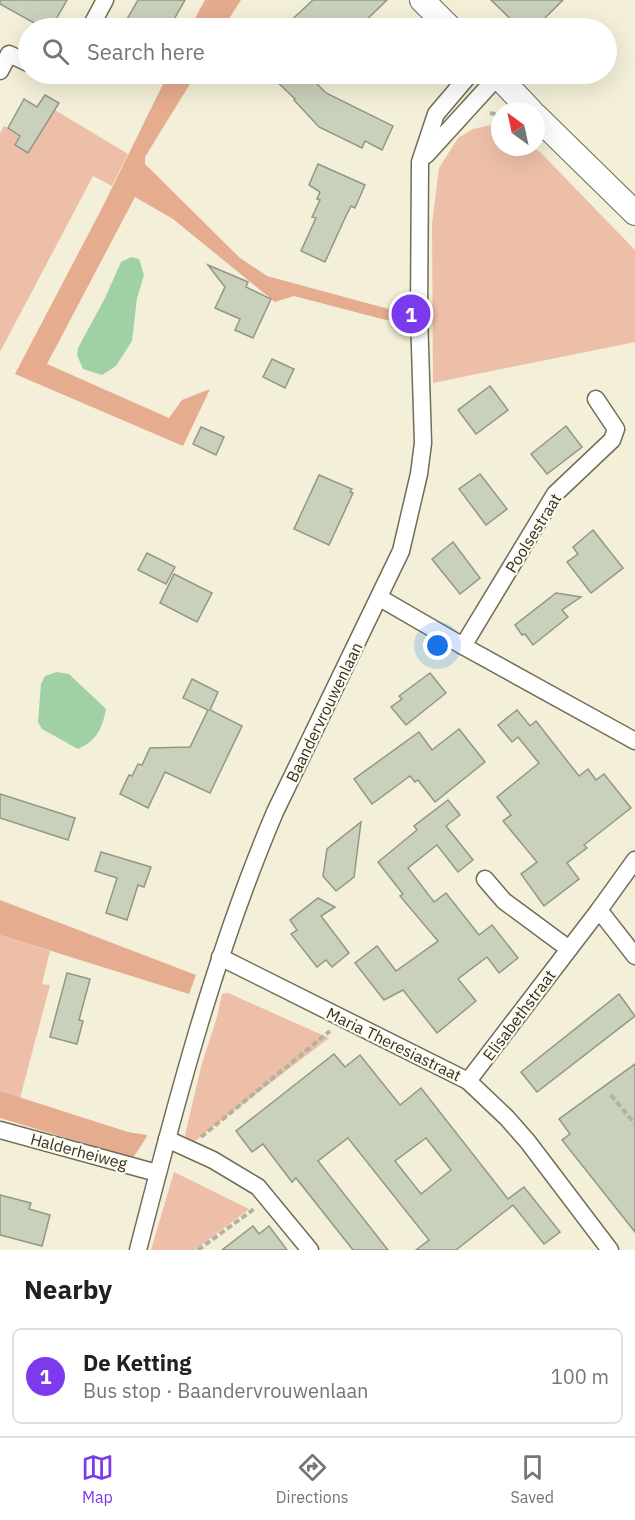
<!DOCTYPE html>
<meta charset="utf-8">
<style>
body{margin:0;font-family:"IBM Plex Sans",sans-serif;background:#f2f2f2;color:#202124}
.compass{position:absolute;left:491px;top:102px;width:54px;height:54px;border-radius:50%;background:#fff;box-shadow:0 6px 24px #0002;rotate:327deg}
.you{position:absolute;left:438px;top:646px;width:21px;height:21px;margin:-15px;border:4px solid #fff;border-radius:50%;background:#1a73e8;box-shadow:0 0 0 9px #1a73e833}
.badge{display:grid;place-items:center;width:39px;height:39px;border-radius:50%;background:#7c3aed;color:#fff;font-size:20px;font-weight:700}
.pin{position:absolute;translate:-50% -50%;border:3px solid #fff;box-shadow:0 2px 6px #0006}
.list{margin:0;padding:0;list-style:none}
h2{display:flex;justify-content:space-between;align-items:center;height:78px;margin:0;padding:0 24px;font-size:26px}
h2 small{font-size:20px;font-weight:400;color:#757577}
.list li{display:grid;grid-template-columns:39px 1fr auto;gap:18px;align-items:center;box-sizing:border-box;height:96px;margin:0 12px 12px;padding:0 12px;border:2px solid #e0e0e0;border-radius:9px}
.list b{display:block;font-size:22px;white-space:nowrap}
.list p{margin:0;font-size:20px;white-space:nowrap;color:#757577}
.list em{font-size:20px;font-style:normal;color:#757577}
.icon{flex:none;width:33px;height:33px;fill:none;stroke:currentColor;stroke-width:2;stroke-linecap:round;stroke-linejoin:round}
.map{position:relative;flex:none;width:635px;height:1250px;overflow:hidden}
.search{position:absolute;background:#fff;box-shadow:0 6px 24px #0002;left:18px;right:18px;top:18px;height:66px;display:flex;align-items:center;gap:15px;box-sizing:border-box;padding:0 21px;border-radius:33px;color:#757577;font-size:22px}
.sheet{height:186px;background:#fff}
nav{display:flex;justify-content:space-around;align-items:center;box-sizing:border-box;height:84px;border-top:2px solid #e0e0e0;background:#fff;font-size:16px;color:#757577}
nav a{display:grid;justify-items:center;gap:3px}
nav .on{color:#7c3aed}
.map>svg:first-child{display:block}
.green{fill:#edbfa8}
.forest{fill:#e6ac8f}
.water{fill:#9fd1a5}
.building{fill:#c9d0bb;stroke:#919884;stroke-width:1.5;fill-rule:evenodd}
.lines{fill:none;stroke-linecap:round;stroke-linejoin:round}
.street-casing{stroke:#716d59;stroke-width:19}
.secondary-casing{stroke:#716d59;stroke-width:26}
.path{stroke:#b4b19f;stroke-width:4;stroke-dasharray:6 3;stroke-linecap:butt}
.street{stroke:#fff;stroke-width:16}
.secondary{stroke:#fff;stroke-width:24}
.labels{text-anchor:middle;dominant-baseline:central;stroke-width:4.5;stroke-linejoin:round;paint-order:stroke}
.street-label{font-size:16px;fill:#312f27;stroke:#fefcee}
</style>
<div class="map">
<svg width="635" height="1250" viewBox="0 0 635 1250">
<rect width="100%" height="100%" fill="#f3efd8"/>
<g class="green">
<polygon points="55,110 128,154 112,186 93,176 0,352 0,133 4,126 34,143"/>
<polygon points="491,125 500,128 500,147 533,147 541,153 635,250 635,342 433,383 432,223 439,168 458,138 473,129"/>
<polygon points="0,935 50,951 42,984 50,985 20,1098 0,1091"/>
<polygon points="228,993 329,1038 191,1144 185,1135 201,1067 217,1017 222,994"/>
<polygon points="174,1172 249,1209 195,1250 151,1250"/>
</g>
<g class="forest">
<polygon points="205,0 241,0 223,28 190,28"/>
<polygon points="168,74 196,74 145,157 145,164 240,258 267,276 396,311 395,318 386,320 294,296 275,302 173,219 135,197 47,364 169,418 182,400 210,389 183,446 15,374 102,208"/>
<polygon points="0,900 196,975 189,994 0,935"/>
<polygon points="0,1091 128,1132 147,1135 146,1138 133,1158 0,1118"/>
</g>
<g class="water">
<polygon points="131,257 139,259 144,275 137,298 132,341 116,366 102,375 83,369 77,355 78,348 105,298 121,262"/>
<path d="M57,672l12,2 37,35c-4,20 -9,31 -28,40l-36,-20 -4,-7 3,-38 4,-8z"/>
</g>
<g class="building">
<polygon points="0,0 67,0 51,28 43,28 0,4"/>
<polygon points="138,0 185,0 169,28 122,28"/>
<polygon points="313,0 387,0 358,28 283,28"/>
<polygon points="491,0 563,0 545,18 556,28 520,28"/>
<polygon points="269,74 307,74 326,93 393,126 382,150 365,141 362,148 319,127 294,100 295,99"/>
<polygon points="45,95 59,103 28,153 15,145 20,136 8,128 24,99 37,107"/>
<polygon points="318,164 365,185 355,208 351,206 345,218 325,262 301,251 316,218 312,217 320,200 317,199 320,192 309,185"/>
<polygon points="208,265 248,282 246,287 271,299 253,338 235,330 240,319 215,308 225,287"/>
<polygon points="272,359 294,369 285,388 263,377"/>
<polygon points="490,386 508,410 476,434 458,410"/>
<polygon points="566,426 582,447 547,474 531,454"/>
<polygon points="201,427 224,437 216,455 193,444"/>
<polygon points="480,474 507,509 486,525 459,489"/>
<polygon points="319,475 352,489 350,492 353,493 329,545 294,529"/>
<polygon points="593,530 623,568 591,593 567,562 578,554 573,547"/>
<polygon points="453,542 480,578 460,594 432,559"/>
<polygon points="147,553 175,567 166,584 138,570"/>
<polygon points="174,574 212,593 197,622 160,603"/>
<polygon points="556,593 581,597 562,610 568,617 533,645 525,634 522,635 515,625"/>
<polygon points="430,673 446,693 406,725 391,707 402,699 399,696"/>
<polygon points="192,679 218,692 210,710 242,726 210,793 165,772 148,808 120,794 129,775 132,776 138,764 142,765 150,748 190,747 208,710 183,698"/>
<polygon points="517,710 530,726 536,721 579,776 588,769 596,780 604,774 631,808 584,845 587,848 567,863 579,879 544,906 521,874 537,862 503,821 511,815 497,797 539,763 518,737 512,742 498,725"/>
<polygon points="459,729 485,762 435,802 418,780 415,782 410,776 372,804 354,779 419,732 432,750"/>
<polygon points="0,794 75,818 68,840 0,818"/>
<polygon points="448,800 460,815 446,826 473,860 458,872 437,845 408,868 434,902 446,893 479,935 492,925 518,958 499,973 487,957 458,979 476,1001 437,1033 403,990 384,1000 355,963 377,946 396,971 438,941 400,896 403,894 378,862 417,830 414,826"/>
<polygon points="361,822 354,877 336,891 323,876 327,849"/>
<polygon points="101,852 151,867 144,887 138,885 127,920 106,913 117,878 95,871"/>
<polygon points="318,898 335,907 321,916 349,953 332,967 326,960 317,967 291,934 297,930 290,920"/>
<polygon points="67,973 90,979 79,1020 83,1021 77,1044 50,1037"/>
<polygon points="619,994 635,1016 537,1092 521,1072"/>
<path d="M334,1054l11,13 15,-12 40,50 21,-17 87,111 16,-12 36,45 -16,12 -31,-39 -57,45h-40l13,-10 -81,-102 -30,23 70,89h-35l-57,-72 -4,4 -29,-38 -11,8 -16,-21zM426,1138l25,32 -30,24 -26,-33z"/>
<polygon points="635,1064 635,1232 562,1140 570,1134 559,1119"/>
<polygon points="0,1195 31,1203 29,1209 50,1215 42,1246 0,1235"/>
<polygon points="253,1226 259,1234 269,1226 287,1250 222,1250"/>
</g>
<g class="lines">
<defs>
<g id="street">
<polyline points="90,28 105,0"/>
<polyline points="0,71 9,54 28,63"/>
<polyline points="426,155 498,76"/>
<polyline points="380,598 463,646 635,741"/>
<polyline points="463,646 555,494 612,440 616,429 596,399"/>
<polyline points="485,879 504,901 569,949"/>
<polyline points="599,910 635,956"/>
<polyline points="220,957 468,1081 507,1118 528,1142 610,1250"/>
<polyline points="468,1081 599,910 635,860"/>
<polyline points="0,1130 157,1173"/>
<polyline points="167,1139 213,1160 258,1187 310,1250"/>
<path d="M138,1250c38,-148 77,-297 137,-438l126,-261 18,-77 4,-31 -4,-128 1,-153 16,-48 34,-40"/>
</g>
<g id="secondary">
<polyline points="422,0 450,28"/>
<polyline points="496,74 531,111"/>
<polyline points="536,116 635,213"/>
</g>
</defs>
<use href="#street" class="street-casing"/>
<use href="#secondary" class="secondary-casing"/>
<g class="path">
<polyline points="437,82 441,74"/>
<polyline points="490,113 500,115"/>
<polyline points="611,1095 635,1124"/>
<polyline points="201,1137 330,1031"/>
<polyline points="198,1250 254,1209"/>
</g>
<use href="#street" class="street"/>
<use href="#secondary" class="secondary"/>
</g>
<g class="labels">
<g class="street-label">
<text transform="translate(533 533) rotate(-58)">Poolsestraat</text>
<text transform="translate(324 712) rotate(-64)">Baandervrouwenlaan</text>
<text transform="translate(519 1015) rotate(-53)">Elisabethstraat</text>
<text transform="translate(394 1044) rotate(26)">Maria Theresiastraat</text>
<text transform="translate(79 1151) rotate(15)">Halderheiweg</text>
</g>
</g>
</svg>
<svg class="compass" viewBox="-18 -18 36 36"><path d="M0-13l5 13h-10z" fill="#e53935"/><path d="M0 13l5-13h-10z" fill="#757577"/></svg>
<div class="you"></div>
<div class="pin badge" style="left:411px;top:314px">1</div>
<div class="search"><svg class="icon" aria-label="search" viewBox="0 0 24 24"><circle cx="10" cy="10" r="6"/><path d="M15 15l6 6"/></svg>Search here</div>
</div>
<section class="sheet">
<h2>Nearby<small></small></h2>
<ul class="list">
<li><span class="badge">1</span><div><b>De Ketting</b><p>Bus stop · Baandervrouwenlaan</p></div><em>100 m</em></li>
</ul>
</section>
<nav>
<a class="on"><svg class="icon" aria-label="map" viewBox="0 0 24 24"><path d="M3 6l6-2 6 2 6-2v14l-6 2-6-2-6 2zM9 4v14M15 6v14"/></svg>Map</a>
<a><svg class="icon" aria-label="directions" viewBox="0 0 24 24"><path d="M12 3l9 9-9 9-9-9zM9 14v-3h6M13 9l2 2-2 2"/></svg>Directions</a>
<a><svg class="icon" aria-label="saved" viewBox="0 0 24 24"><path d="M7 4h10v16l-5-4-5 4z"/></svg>Saved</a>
</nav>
